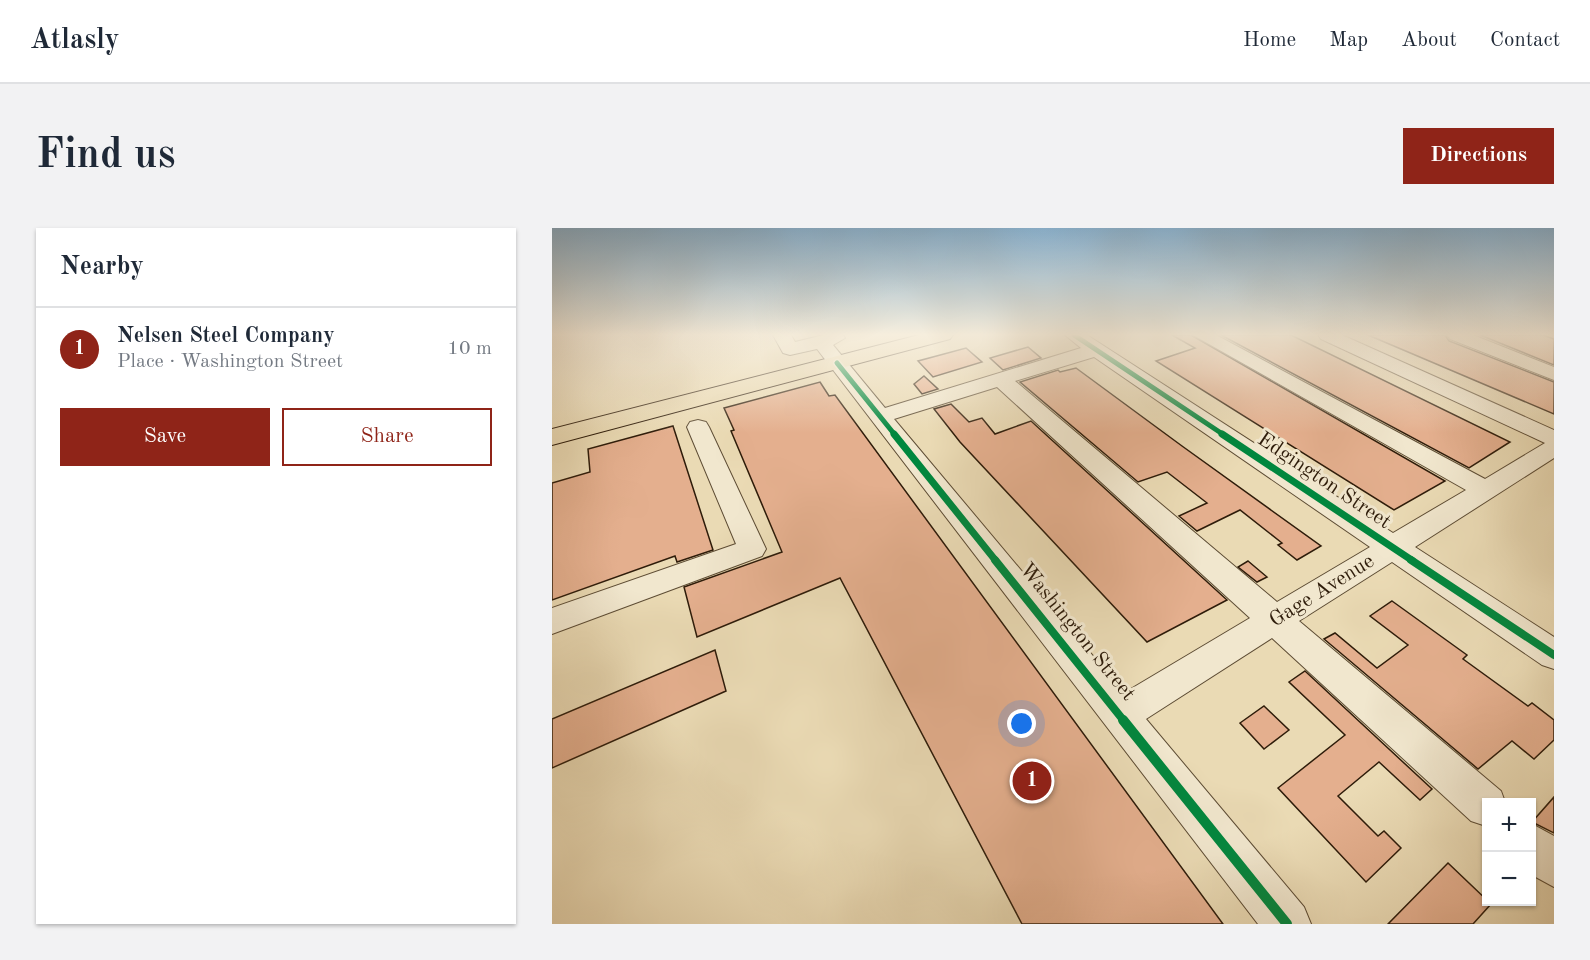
<!DOCTYPE html>
<meta charset="utf-8">
<style>
body{margin:0;font-family:"Old Standard TT",serif;background:#f2f2f3;color:#1f2937}
.controls{position:absolute;right:18px;bottom:18px;display:grid;overflow:hidden;border-radius:0px;box-shadow:0 2px 4px #0004}
.controls button{width:54px;height:54px;display:grid;place-items:center;padding:0;border:0;border-bottom:2px solid #e0e1e3;background:#fff;color:#1f2937;font:30px sans-serif}
.you{position:absolute;left:470px;top:496px;width:21px;height:21px;margin:-15px;border:4px solid #fff;border-radius:50%;background:#1a73e8;box-shadow:0 0 0 9px #1a73e833}
.badge{display:grid;place-items:center;width:39px;height:39px;border-radius:50%;background:#8f2418;color:#fff;font-size:20px;font-weight:700}
.pin{position:absolute;translate:-50% -50%;border:3px solid #fff;box-shadow:0 2px 6px #0006}
.list{margin:0;padding:0;list-style:none}
h2{display:flex;justify-content:space-between;align-items:center;height:78px;margin:0;padding:0 24px;font-size:26px}
h2 small{font-size:20px;font-weight:400;color:#747a83}
.list li{display:grid;grid-template-columns:39px 1fr auto;gap:18px;align-items:center;box-sizing:border-box;height:84px;padding:0 24px;border-top:2px solid #e0e1e3}
.list b{display:block;font-size:22px;white-space:nowrap}
.list p{margin:0;font-size:20px;white-space:nowrap;color:#747a83}
.list em{font-size:20px;font-style:normal;color:#747a83}
.actions{display:flex;gap:12px;padding:18px 24px}
.actions a{flex:1;padding:14px 0;border:2px solid #8f2418;border-radius:0px;text-align:center;font-size:21px;color:#8f2418}
.actions .main{background:#8f2418;color:#fff}
.map{position:relative;flex:none;width:1002px;height:696px;overflow:hidden;border-radius:0px}
header{display:flex;align-items:center;gap:36px;box-sizing:border-box;height:84px;padding:0 30px;background:#fff;border-bottom:2px solid #e0e1e3}
header strong{font-size:28px}
nav{display:flex;gap:33px;margin-inline-start:auto;font-size:21px}
.intro{display:flex;align-items:center;justify-content:space-between;box-sizing:border-box;height:144px;padding:0 36px}
h1{margin:0;font-size:42px}
.button{padding:15px 27px;border-radius:0px;background:#8f2418;color:#fff;font-size:21px;font-weight:700}
main{display:flex;gap:36px;padding:0 36px}
aside{flex:1;background:#fff;border-radius:0px;box-shadow:0 2px 4px #0004}
.map>svg:first-child{display:block}
.building{fill:#e4af8e;stroke:#2e1c0a;stroke-width:1.5}
.lines{fill:none;stroke-linecap:round;stroke-linejoin:round}
.minor-casing{stroke:#5d4c34;stroke-width:2}
.major-casing{stroke:#2e1c0a;stroke-width:2}
.minor{fill:#f1e7ce;fill-rule:evenodd}
.major{fill:#eadab4;fill-rule:evenodd}
.cycleway-far3-casing{stroke:#f1e7ce;stroke-width:8}
.cycleway-far2-casing{stroke:#f1e7ce;stroke-width:10}
.cycleway-far1-casing{stroke:#f1e7ce;stroke-width:12}
.cycleway-casing{stroke:#f1e7ce;stroke-width:14}
.cycleway-far3{stroke:#00873e;stroke-width:5}
.cycleway-far2{stroke:#00873e;stroke-width:7}
.cycleway-far1{stroke:#00873e;stroke-width:8}
.cycleway{stroke:#00873e;stroke-width:10}
.labels{text-anchor:middle;dominant-baseline:central;stroke-width:6;stroke-linejoin:round;paint-order:stroke}
.street-label{font-size:21px;fill:#2e1c0a;stroke:#f1e7ce}
</style>
<header>
<strong>Atlasly</strong>
<nav><a>Home</a><a>Map</a><a>About</a><a>Contact</a></nav>
</header>
<div class="intro"><h1>Find us</h1><a class="button">Directions</a></div>
<main>
<aside>
<h2>Nearby<small></small></h2>
<ul class="list">
<li><span class="badge">1</span><div><b>Nelsen Steel Company</b><p>Place · Washington Street</p></div><em>10 m</em></li>
</ul>
<div class="actions"><a class="main">Save</a><a>Share</a></div>
</aside>
<div class="map">
<svg width="1002" height="696" viewBox="0 0 1002 696">
<rect width="100%" height="100%" fill="#eadab4"/>
<filter id="stains"><feTurbulence type="fractalNoise" baseFrequency=".00333" numOctaves="4"/><feColorMatrix values="0 0 0 0 .2 0 0 0 0 .09 0 0 0 0 .02 0 0 0 .5 -.17"/></filter>
<radialGradient id="worn" r=".72"><stop offset=".6" stop-color="#630" stop-opacity="0"/><stop offset="1" stop-color="#630" stop-opacity=".3"/></radialGradient>
<g class="building">
<polygon points="620,107 639,107 893,253 842,282 604,133 643,120"/>
<polygon points="669,107 739,107 958,214 917,240"/>
<polygon points="816,107 893,107 897,113 1002,154 1002,186"/>
<polygon points="928,107 991,107 1002,111 1002,137"/>
<polygon points="476,119 489,130 451,142 438,130"/>
<polygon points="414,120 430,134 381,149 366,133"/>
<polygon points="524,140 630,218 769,318 745,332 726,317 730,315 688,282 645,303 627,288 655,275 615,244 586,254 468,154 506,142 508,144"/>
<polygon points="372,148 386,161 370,166 362,156"/>
<polygon points="268,154 277,168 283,167 671,696 470,696 288,350 145,409 132,359 230,324 179,203 182,202 172,180"/>
<polygon points="399,176 417,194 430,190 443,206 479,193 675,372 595,414 408,214 382,181"/>
<polygon points="121,198 161,322 125,334 123,328 0,372 0,255 38,244 36,221"/>
<polygon points="696,333 715,349 705,354 686,339"/>
<polygon points="840,373 915,427 911,431 976,478 980,475 1002,492 1002,512 982,531 960,513 926,541 772,411 783,405 825,440 856,417 818,388"/>
<polygon points="163,422 174,463 0,540 0,491"/>
<polygon points="753,443 880,561 868,572 827,534 786,568 826,608 832,603 849,620 814,654 726,560 793,507 737,454"/>
<polygon points="712,478 737,502 712,521 688,495"/>
<polygon points="1002,569 1002,605 980,594"/>
<polygon points="896,635 939,676 921,696 836,696"/>
</g>
<g class="lines">
<defs>
<g id="minor">
<path d="M221,107h18l4,7 29,-7h19l2,3 -12,7 52,63 196,-60 -16,-13h22l306,198 73,-43 -273,-155h23l269,144 60,-36 -224,-104 -3,-4h24l212,95v28l-139,89 139,90v32l-12,-4 -150,-103 -93,59 202,170 4,11h-19v24l-15,-5 -199,-183 -126,81 158,188 7,17h-53l-441,-575 -27,6 -7,-2zM542,129l276,190 -93,55 -262,-221zM445,159l253,231 -126,75 -230,-274z"/>
<polygon points="895,107 921,107 1002,139 1002,152 898,111"/>
<polygon points="146,192 154,194 157,199 214,321 210,328 0,406 0,380 184,316 135,199 138,194"/>
<polygon points="980,596 1002,608 1002,659 980,647"/>
</g>
<polygon id="major" points="367,107 401,107 398,111 0,217 0,201"/>
</defs>
<use href="#minor" class="minor-casing"/>
<use href="#major" class="major-casing"/>
<use href="#minor" class="minor"/>
<use href="#major" class="major"/>
<defs>
<g id="cycleway-far3">
<polyline points="522,107 672,207"/>
<polyline points="285,135 343,207"/>
</g>
<g id="cycleway-far2">
<polyline points="342,206 444,333"/>
<polyline points="670,206 861,333"/>
</g>
<g id="cycleway-far1">
<polyline points="443,332 572,493"/>
<polyline points="859,332 1002,427"/>
</g>
<polyline id="cycleway" points="571,492 735,696"/>
</defs>
<use href="#cycleway-far3" class="cycleway-far3-casing"/>
<use href="#cycleway-far2" class="cycleway-far2-casing"/>
<use href="#cycleway-far1" class="cycleway-far1-casing"/>
<use href="#cycleway" class="cycleway-casing"/>
<use href="#cycleway-far3" class="cycleway-far3"/>
<use href="#cycleway-far2" class="cycleway-far2"/>
<use href="#cycleway-far1" class="cycleway-far1"/>
<use href="#cycleway" class="cycleway"/>
</g>
<linearGradient id="sky" x2="0" y2="1"><stop stop-color="#8ab5d5"/><stop offset="0.52" stop-color="#f6eedd"/><stop offset="1" stop-color="#f6eedd" stop-opacity="0"/></linearGradient>
<rect width="1002" height="205" fill="url(#sky)"/>
<g class="labels">
<g class="street-label">
<text transform="translate(772 253) rotate(34)">Edgington Street</text>
<text transform="translate(770 363) rotate(-32)">Gage Avenue</text>
<text transform="translate(525 404) rotate(51)">Washington Street</text>
</g>
</g>
<rect width="100%" height="100%" filter="url(#stains)"/>
<rect width="100%" height="100%" fill="url(#worn)"/>
</svg>
<div class="controls">
<button>+</button>
<button>−</button>
</div>
<div class="you"></div>
<div class="pin badge" style="left:480px;top:553px">1</div>
</div>
</main>
